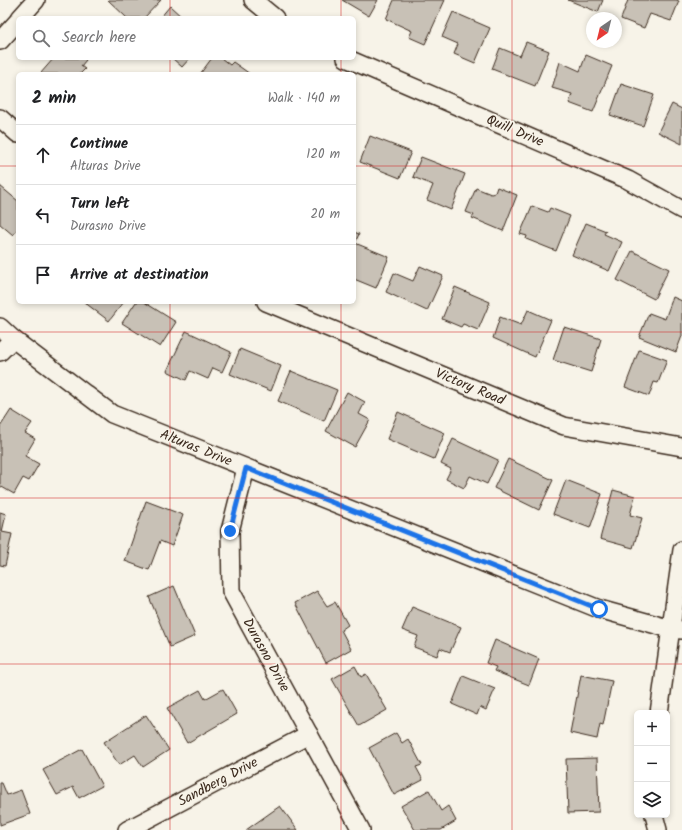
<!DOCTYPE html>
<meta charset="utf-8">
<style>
body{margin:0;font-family:Kalam,sans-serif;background:#f6f6f6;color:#202124}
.controls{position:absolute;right:12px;bottom:12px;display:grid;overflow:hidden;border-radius:6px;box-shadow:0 2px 6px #0003}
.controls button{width:36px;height:36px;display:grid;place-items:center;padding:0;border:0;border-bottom:1px solid #e0e0e0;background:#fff;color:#202124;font:20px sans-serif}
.compass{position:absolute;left:586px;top:12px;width:36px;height:36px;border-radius:50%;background:#fff;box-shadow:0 2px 6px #0003;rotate:215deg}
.stop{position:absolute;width:12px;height:12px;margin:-9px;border:3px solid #1a73e8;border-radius:50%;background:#fff}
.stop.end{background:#1a73e8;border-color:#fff;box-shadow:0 1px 4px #0008}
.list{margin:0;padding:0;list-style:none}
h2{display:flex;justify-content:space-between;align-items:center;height:52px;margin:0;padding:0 16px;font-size:17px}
h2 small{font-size:13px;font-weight:400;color:#757577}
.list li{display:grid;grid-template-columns:26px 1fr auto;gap:12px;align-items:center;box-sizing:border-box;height:60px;padding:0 16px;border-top:1px solid #e0e0e0}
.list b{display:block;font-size:15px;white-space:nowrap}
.list p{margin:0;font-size:13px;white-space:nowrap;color:#757577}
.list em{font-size:13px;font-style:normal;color:#757577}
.icon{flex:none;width:22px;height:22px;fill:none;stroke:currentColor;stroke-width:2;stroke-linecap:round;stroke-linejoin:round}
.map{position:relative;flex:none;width:682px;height:830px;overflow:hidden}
.search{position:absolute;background:#fff;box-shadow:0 2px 6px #0003;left:16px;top:16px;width:340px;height:44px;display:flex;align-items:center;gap:10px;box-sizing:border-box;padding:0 14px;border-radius:6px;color:#757577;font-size:15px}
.panel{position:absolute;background:#fff;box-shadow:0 2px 6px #0003;left:16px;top:72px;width:340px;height:232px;border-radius:6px}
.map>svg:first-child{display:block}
.building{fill:#c8c1b6;stroke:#3b2a1e}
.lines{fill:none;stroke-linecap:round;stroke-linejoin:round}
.minor-casing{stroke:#3b2a1e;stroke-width:20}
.minor{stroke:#f7f3e8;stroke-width:17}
.route{stroke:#1a73e8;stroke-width:5}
.grid{fill:none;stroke:#d62828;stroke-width:1;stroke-opacity:0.55}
.labels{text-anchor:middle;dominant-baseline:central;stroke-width:3.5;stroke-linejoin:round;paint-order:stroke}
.street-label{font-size:14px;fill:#3b2a1e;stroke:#f7f3e8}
</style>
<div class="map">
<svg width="682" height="830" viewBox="0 0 682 830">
<rect width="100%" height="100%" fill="#f7f3e8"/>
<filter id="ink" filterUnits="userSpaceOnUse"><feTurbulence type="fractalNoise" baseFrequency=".025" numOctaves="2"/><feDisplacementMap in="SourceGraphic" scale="8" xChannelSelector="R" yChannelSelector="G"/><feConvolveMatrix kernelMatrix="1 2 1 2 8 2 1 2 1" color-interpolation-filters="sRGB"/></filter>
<g filter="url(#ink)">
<g class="building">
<polygon points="108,0 161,0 144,18 127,18"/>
<polygon points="342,0 378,0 369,16"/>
<polygon points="394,0 445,0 425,44 409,37 412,31 386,19"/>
<polygon points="568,0 603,0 598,12"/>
<polygon points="628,0 676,0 679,1 671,21 650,14 644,28 621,19"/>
<polygon points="170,6 183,18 160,18"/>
<polygon points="453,12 490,28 475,63 454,54 458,44 442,37"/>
<polygon points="526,42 549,51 535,86 492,69 500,48 520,56"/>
<polygon points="586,55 612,66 593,112 569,103 572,94 552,88 560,62 580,71"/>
<polygon points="54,58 84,58 86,60 81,66 85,69 80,74 40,74"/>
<polygon points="172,58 190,58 182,67"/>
<polygon points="212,58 221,58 230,65 233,62 250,74 200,74"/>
<polygon points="621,84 654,95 643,126 610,115"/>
<polygon points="672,104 682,109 682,144 658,132"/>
<polygon points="370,136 411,152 400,178 360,162"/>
<polygon points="421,157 465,174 451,210 427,200 433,185 413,177"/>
<polygon points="0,186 18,201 18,229 13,235 0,224"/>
<polygon points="497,187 517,195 503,231 472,218 474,215 466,212 476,188 491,194 495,193"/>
<polygon points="532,206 548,212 550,208 570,216 556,251 526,239 527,236 520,234"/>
<polygon points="586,223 606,231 604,234 622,242 609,271 572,255"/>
<polygon points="354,232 359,234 355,243 389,257 376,288 354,279"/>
<polygon points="632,251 669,269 654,299 617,280"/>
<polygon points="420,266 443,276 427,311 386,292 394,273 413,281"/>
<polygon points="455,287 490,302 478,330 463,324 461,327 442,319"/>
<polygon points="673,297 682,301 682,336 676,352 639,337 649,313 665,319"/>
<polygon points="84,302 124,302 109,321"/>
<polygon points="136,302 144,302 176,322 160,347 122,323"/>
<polygon points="528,310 551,320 535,357 493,338 500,317 521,325"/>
<polygon points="564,327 601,339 591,372 553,360"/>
<polygon points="186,331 231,352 222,372 213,368 208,379 190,371 186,380 167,371"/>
<polygon points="240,349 281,366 271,391 230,374"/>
<polygon points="639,350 667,360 658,383 654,382 649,396 625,387"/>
<polygon points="291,371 337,390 324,421 278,401"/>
<polygon points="347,392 365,402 359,414 370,420 355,447 326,431"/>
<polygon points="11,410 32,423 25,433 35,439 25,456 39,464 29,481 23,478 14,494 0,486 0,427"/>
<polygon points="398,412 445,433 434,459 387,439"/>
<polygon points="453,439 498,460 487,484 470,476 464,488 446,479 451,469 441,464"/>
<polygon points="508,459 553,480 539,510 494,488"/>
<polygon points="566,480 602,494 590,528 553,514"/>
<polygon points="613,490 635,496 630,515 642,518 633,548 600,539"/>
<polygon points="146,501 183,515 172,546 160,541 149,570 125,561"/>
<polygon points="0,512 6,514 2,532 12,534 5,566 0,565"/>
<polygon points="174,586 195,636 170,647 149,597"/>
<polygon points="317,591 327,606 335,602 348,625 341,630 351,649 326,663 295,603"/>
<polygon points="412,607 461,627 450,652 440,648 437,656 414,647 418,636 402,630"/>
<polygon points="495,640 539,659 529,685 494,671 496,667 486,663"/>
<polygon points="355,666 361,677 366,674 387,710 359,726 332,679"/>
<polygon points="581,675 612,681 603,725 600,724 597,739 570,733"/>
<polygon points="463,676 495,689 486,710 480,707 477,715 452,704"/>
<polygon points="223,689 237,714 187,743 167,708 200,690 205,699"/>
<polygon points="146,715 169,750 143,767 135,755 119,765 104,742"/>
<polygon points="396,733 402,743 408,739 422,765 416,767 423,780 394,795 369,748"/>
<polygon points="82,749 102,786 79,798 73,787 57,795 43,770"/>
<polygon points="597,758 599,812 568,813 566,759"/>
<polygon points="0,783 2,783 7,795 21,790 30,814 0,825"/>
<polygon points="429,790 441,811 448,806 456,821 441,830 415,830 401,806"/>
<polygon points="280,806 298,830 246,830"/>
</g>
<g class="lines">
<defs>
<g id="minor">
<polyline points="253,0 275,18"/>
<polyline points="20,18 36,0"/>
<polyline points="0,41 18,21"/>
<polyline points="346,58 628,180 682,210"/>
<polyline points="0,118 18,134"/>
<polyline points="266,302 564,426 682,447"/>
<polyline points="0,327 13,339 112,414 599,609 671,629 682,630"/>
<polyline points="0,352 13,339"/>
<polyline points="246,468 230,531 231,591 361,830"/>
<polyline points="659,713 682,550"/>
<polyline points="654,815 658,830"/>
<polyline points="127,830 309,734"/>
</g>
</defs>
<use href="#minor" class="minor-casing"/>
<use href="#minor" class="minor"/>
</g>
</g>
<g class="lines" filter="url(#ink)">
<polyline class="route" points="230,531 246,468 599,609"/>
</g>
<path class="grid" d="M170,0v18M341,0v18M512,0v830M170,58v16M341,58v16M0,166h18M354,166h328M170,302v528M341,302v528M0,332h682M0,498h682M0,664h682"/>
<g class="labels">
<g class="street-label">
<text transform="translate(515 131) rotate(23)">Quill Drive</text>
<text transform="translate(470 387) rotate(23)">Victory Road</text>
<text transform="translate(196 448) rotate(22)">Alturas Drive</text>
<text transform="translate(266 655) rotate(61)">Durasno Drive</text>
<text transform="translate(218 782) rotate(-28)">Sandberg Drive</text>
</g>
</g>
</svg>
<div class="controls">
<button>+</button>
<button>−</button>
<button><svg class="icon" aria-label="layers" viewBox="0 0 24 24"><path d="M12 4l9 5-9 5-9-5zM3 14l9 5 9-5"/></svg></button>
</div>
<svg class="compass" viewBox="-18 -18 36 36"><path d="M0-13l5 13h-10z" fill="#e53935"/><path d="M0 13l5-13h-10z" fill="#757577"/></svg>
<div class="stop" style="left:599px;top:609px"></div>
<div class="stop end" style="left:230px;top:531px"></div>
<div class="search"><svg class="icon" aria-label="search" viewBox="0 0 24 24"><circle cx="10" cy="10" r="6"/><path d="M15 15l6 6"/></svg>Search here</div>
<section class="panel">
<h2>2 min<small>Walk · 140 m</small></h2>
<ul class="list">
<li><svg class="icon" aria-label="ahead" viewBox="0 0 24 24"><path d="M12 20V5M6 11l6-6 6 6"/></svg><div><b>Continue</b><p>Alturas Drive</p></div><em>120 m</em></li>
<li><svg class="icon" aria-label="left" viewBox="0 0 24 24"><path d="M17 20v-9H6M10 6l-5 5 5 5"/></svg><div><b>Turn left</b><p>Durasno Drive</p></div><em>20 m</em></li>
<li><svg class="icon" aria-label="arrive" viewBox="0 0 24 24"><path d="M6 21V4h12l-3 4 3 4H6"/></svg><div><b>Arrive at destination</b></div></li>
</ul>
</section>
</div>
